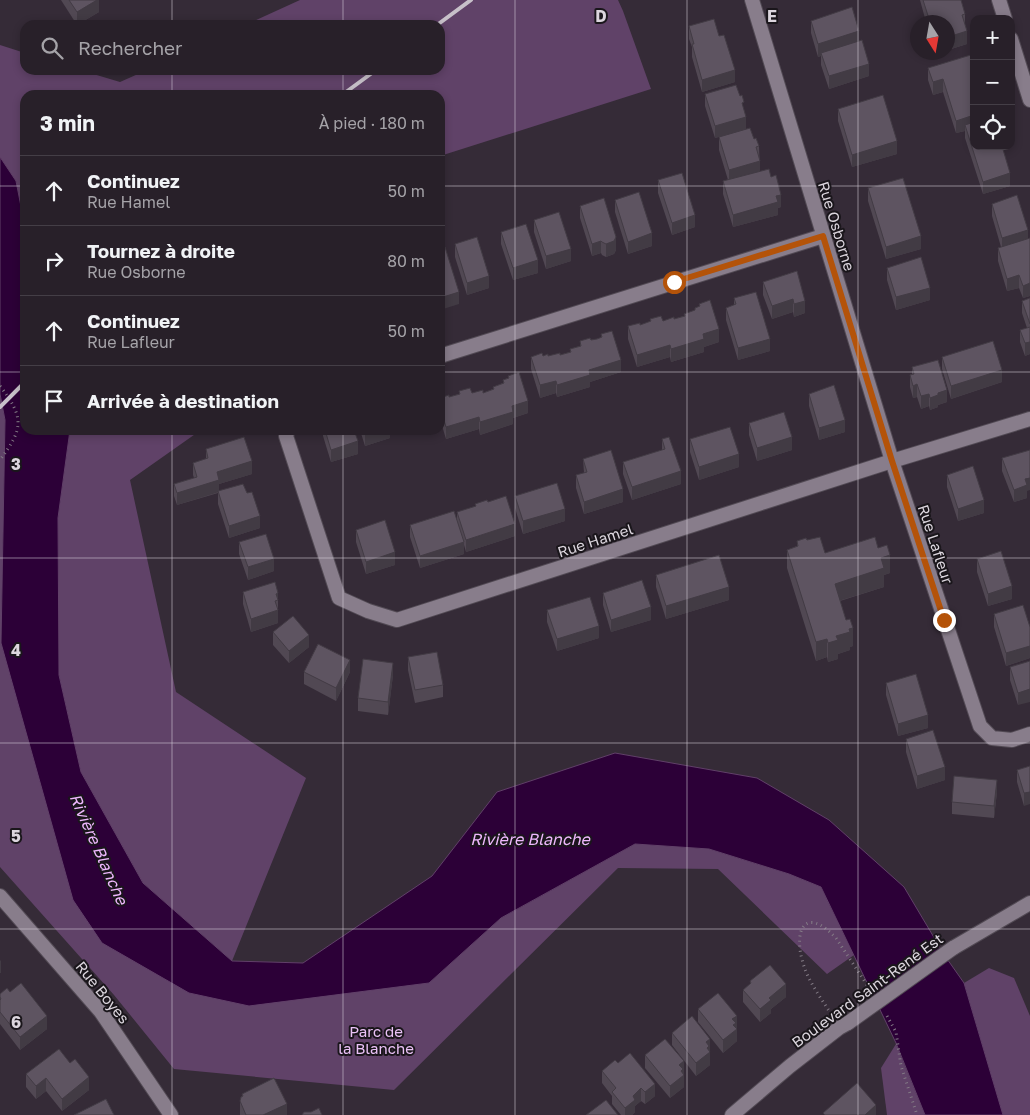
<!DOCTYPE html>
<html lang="fr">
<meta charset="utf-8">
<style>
body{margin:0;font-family:"Golos Text",sans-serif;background:#342d35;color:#f1f3f6}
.controls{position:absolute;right:15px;top:15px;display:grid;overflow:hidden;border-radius:10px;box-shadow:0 2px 8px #0003}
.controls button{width:45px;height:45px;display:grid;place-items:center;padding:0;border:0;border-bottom:1px solid #443e46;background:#282029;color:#f1f3f6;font:25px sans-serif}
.compass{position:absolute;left:910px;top:15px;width:45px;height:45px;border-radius:50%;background:#282029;box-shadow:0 2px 8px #0003;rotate:169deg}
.stop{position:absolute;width:15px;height:15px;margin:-11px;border:4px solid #b45309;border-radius:50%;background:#fff}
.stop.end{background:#b45309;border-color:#fff;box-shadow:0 1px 5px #0008}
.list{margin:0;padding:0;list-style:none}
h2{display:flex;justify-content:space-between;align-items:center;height:65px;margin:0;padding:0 20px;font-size:21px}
h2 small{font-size:16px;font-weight:400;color:#a5a3a8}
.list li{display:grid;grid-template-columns:32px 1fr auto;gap:15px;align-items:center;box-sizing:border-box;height:70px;padding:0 20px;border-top:1px solid #443e46}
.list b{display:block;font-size:19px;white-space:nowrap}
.list p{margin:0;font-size:16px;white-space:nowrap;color:#a5a3a8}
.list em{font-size:16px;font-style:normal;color:#a5a3a8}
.icon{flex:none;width:28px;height:28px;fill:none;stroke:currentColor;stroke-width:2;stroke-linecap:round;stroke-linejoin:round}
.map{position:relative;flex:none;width:1030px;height:1115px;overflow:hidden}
.search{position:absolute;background:#282029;box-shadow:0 2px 8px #0003;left:20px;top:20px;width:425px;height:55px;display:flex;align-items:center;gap:12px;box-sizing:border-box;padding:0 18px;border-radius:15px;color:#a5a3a8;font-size:19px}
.panel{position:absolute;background:#282029;box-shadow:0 2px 8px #0003;left:20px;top:90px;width:425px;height:345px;border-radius:15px}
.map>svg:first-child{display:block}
.green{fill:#604268}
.water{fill:#2c0037;stroke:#614069}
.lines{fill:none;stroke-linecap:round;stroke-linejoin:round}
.minor-casing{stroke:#524a54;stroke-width:16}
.tertiary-casing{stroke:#524a54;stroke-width:16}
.path{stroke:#857d87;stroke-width:3;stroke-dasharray:1 4;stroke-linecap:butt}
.minor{stroke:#887d8b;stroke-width:14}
.tertiary{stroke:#887d8b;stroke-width:14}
.rail{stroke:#c7c0c9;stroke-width:4}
.tertiary-bridge-casing{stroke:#524a54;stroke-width:16;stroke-linecap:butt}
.tertiary-bridge{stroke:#887d8b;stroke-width:14}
.wall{fill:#514853}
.shaded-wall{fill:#423b44}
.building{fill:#5e5461;stroke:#423b44}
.route{stroke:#b45309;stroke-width:6}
.grid{fill:none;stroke:#dcd6de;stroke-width:1;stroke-opacity:0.55}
.labels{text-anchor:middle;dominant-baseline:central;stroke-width:4;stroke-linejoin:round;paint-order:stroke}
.street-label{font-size:15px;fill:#dcd6de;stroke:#1a161b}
.park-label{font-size:15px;fill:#ebc2f7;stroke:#1a161b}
.water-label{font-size:16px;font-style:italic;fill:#eeb7fd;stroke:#1a161b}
.grid-label{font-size:16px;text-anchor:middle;font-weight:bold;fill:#dcd6de;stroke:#1a161b;stroke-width:4;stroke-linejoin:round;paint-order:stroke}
</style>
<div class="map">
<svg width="1030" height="1115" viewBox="0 0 1030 1115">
<rect width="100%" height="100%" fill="#352b37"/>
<g class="green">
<polygon points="300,0 618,0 623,11 651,89 440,156 440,95 25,95 25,227 16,181 0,157 0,45 25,53 25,70 80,70 120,82 147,70 440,70 440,25 245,25"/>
<polygon points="0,394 5,420 1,643 189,993 429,983 501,918 635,844 709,849 789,874 821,887 854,955 827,974 718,869 618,868 394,1090 174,1069 114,995 0,867"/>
<polygon points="70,430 201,430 130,480 176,692 306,778 232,961 143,883 81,772 59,675 58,518"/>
<polygon points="989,968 1014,978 1030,1016 1030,1115 1003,1115 964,983"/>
<polygon points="896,1044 925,1115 887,1115 881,1068"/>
</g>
<polygon class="water" points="0,157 16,181 25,227 25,430 70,430 58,518 59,675 81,772 143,883 232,961 303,963 432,876 497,792 615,753 757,778 829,820 904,887 945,956 964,983 1003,1115 925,1115 896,1043 821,887 789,874 709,849 635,844 501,918 429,983 249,1006 189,993 102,943 73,900 1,643 5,420 0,394"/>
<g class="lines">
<defs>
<g id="minor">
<polyline points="752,0 892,461 980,726 992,738 1012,740 1030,734"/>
<polyline points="999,0 1005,19"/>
<polyline points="1011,39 1030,100"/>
<polyline points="440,356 823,236"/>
<polyline points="288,430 286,436 339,598 368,611 397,620 892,461 1030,419"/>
<polyline points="0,896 101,1012 171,1115"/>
</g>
<g id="tertiary">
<polyline points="953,948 1030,903"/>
<polyline points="732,1115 790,1066 839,1028 848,1023"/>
</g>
</defs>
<use href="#minor" class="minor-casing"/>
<use href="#tertiary" class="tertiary-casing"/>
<g class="path">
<path d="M0,386c25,32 23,43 0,74"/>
<path d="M831,1014c-10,-16 -23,-33 -28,-51 -10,-33 2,-58 33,-25l33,50"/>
<polyline points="887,1016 896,1032 901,1066 917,1115"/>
</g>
<use href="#minor" class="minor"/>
<use href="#tertiary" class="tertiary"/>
<g class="rail">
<polyline points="437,25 471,0"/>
<polyline points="342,95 376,70"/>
<polyline points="0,407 25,382"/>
</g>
<defs>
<polyline id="tertiary-bridge" points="848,1023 953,948"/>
</defs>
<use href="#tertiary-bridge" class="tertiary-bridge-casing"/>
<use href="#tertiary-bridge" class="tertiary-bridge"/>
</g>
<g class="wall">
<polygon points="61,0 99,0 99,12 77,25"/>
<polygon points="920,0 961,0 965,14 965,24 967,44 948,50 948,22 926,22"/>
<polygon points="811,21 859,41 869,76 829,89 821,65 821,56 818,57 811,33"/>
<polygon points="689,26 719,36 735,82 702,92 692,57 692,47 689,39"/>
<polygon points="974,54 1010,186 983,194 965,138 965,131 956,133 943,92 933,95 928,80 928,68"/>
<polygon points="705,94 744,110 746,129 715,138 705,106"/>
<polygon points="838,109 897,154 852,167 838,121"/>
<polygon points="719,137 754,139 759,146 760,171 781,207 778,208 778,215 733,227 723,194 723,181 728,180 719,150"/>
<polygon points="658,180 695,227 672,235 658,193"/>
<polygon points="868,188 921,249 886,259 868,201"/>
<polygon points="615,200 652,246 628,254 615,212"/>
<polygon points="992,204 1028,239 1030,238 1030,296 1023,298 1019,288 1007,291 998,261 998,248 1001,247 992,216"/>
<polygon points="580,206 616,250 614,254 606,257 602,255 601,253 592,256 580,218"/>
<polygon points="534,220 571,261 546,269 534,232"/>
<polygon points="501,232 538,273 513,280 501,244"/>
<polygon points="455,244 489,288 467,295 455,257"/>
<polygon points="887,268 930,300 896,310 887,280"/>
<polygon points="797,271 805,313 794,317 793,312 772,319 763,295 763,282"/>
<polygon points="734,298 770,351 738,360 726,320 726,308 734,305"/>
<polygon points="1030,298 1030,354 1025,356 1020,342 1020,330 1027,328 1022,313 1022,301"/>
<polygon points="699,304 719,342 704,347 704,352 671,362 670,357 637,367 628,339 628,326 640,325 650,322 650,319 663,321 674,319 684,316 684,314 695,311 695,308 699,307"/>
<polygon points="601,334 621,372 590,382 590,387 557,397 556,393 540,398 531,369 531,357 560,355 570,352 570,349 580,346 580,341 591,340 601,338"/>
<polygon points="942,357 1002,382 951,399 942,369"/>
<polygon points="912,367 947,402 938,405 938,407 930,410 929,406 921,409 917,397 913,398 910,387 910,375 912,374"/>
<polygon points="508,376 528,413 513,418 513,424 480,435 479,429 446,439 440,419 440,398 449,397 459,394 459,391 472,393 483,393 493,389 493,387 503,383 503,380 508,378"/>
<polygon points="809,394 845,432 819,440 809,406"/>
<polygon points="749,423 792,450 757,461 749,435"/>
<polygon points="323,430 354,430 358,454 331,462 323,436"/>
<polygon points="360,430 390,430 390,438 365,446"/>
<polygon points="662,439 681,484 632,500 623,474 623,462 662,450"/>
<polygon points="690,439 739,467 699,480 690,452"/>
<polygon points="206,449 252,474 219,484 219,491 260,528 229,538 218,504 218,493 177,505 174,496 174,484 194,478 193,475 193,463 206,459"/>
<polygon points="1002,458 1027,491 1027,498 1014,502 1002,471"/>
<polygon points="583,459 623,502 584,514 576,488 576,475 584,473"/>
<polygon points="947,475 984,513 958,521 947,487"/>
<polygon points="515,496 565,521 523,534 515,508"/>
<polygon points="457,512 515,536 466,552 464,545 464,554 420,568 410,537 410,525 457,521"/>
<polygon points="356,530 395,565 366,574 356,542"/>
<polygon points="807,540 825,553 878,548 890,573 884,575 884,587 840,601 853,646 850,647 850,650 838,654 838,659 828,662 827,657 816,661 787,568 787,550 797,546 797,541"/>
<polygon points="239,542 274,571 248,580 239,554"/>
<polygon points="977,559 1012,599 988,606 977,572"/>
<polygon points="656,575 729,600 666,619 656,587"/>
<polygon points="243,592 278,593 278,623 251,632 243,604"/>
<polygon points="603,593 651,620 611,632 603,605"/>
<polygon points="547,610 599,638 557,651 547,622"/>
<polygon points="994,614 1030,627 1030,658 1006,666 994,627"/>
<polygon points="273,632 309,647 289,663 273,645"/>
<polygon points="408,657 443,685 443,697 415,703 408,670"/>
<polygon points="1030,661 1018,705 1010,680 1010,667"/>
<polygon points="304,672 350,672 336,701 304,684"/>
<polygon points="393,675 388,715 358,711 358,698"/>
<polygon points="886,683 928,728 898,736 886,695"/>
<polygon points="906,739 945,780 917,789 906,752"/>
<polygon points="1030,766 1024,806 1017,782 1017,770"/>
<polygon points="997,792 994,818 952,814 952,802"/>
<polygon points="750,981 786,997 771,1009 771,1013 760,1022 743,1002 743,990 750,984"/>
<polygon points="10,992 47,1029 20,1050 0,1024 0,994"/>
<polygon points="698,1009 737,1028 737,1041 723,1053 698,1022"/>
<polygon points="672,1033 710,1051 710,1065 696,1076 672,1045"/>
<polygon points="59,1049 89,1090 62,1111 46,1091 36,1099 26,1087 26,1074"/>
<polygon points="645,1055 684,1074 684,1087 670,1098 645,1068"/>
<polygon points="618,1063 655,1096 645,1104 641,1101 635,1106 635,1112 632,1115 621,1115 612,1104 612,1096 602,1083 602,1071"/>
<polygon points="242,1094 287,1115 240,1115 240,1101 242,1096"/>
</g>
<g class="shaded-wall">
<polygon points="97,0 99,0 99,12 77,25 77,12"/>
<polygon points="859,31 859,44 821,53 821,56 818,57 818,44"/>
<polygon points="967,31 967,44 948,50 948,37"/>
<polygon points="869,64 869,76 829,89 829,76"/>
<polygon points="735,70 735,82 702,92 702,80"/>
<polygon points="943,79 943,92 933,95 933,82"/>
<polygon points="974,115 974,128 965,125 965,131 956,133 956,121"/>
<polygon points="746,117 746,129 715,138 715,126"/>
<polygon points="897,141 897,154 852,167 852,155"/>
<polygon points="760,161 760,173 729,182 729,170"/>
<polygon points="1010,173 1010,186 983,194 983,182"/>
<polygon points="781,195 781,207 778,208 778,215 733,227 733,215 776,196"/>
<polygon points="695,215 695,227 672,235 672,223"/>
<polygon points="1028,230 1028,242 1002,251 1002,238"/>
<polygon points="652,233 652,246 628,254 628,242"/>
<polygon points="921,236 921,249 886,259 886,247"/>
<polygon points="616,237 616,250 614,254 606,257 606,244"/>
<polygon points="601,241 601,253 592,256 592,244"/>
<polygon points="571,249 571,261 546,269 546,256"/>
<polygon points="538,260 538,273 513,280 513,268"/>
<polygon points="1019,275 1019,288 1007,291 1007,279"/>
<polygon points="489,276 489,288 467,295 467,283"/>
<polygon points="1030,283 1030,296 1023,298 1023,286"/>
<polygon points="930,288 930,300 896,310 896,297"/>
<polygon points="459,292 459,304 440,310 440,298"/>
<polygon points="793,299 793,312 772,319 772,306"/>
<polygon points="805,301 805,313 794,317 794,304"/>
<polygon points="719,329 719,342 704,347 704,352 671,362 671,349 703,334"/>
<polygon points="770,339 770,351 738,360 738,348"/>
<polygon points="1030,342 1030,354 1025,356 1025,343"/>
<polygon points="670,345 670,357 637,367 637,355"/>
<polygon points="621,360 621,372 590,382 590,387 557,397 557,385 589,370"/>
<polygon points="1002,370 1002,382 951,399 951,386"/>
<polygon points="556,381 556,393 540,398 540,385"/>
<polygon points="917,384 917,397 913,398 913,386"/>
<polygon points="947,390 947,402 938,405 938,407 930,410 930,398 938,393"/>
<polygon points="929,394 929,406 921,409 921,396"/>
<polygon points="528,401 528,413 513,418 513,424 480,435 480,422 512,406"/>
<polygon points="479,417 479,429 446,439 446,427"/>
<polygon points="845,420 845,432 819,440 819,428"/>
<polygon points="377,430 390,430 390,438 365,446 365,434"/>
<polygon points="403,430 420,430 403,435"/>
<polygon points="792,437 792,450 757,461 757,448"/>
<polygon points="358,441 358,454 331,462 331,450"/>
<polygon points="739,454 739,467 699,480 699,467"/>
<polygon points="252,461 252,474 219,484 219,492 177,505 177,493 217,472"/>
<polygon points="681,471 681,484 632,500 632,487"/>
<polygon points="1030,478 1030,490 1027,491 1027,498 1014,502 1014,490 1025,479"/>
<polygon points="623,489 623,502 584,514 584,502"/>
<polygon points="984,500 984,513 958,521 958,509"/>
<polygon points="565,509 565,521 523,534 523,521"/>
<polygon points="260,516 260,528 229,538 229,526"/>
<polygon points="515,524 515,536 466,552 466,540"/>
<polygon points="464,542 464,554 420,568 420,556"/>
<polygon points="395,552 395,565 366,574 366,562"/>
<polygon points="890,555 890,573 884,575 884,587 835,602 835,584 881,558"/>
<polygon points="274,559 274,571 248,580 248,567"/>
<polygon points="1012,586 1012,599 988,606 988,594"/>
<polygon points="729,587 729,600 666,619 666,606"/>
<polygon points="278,593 278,606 278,600 276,594"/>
<polygon points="651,607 651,620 611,632 611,620"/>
<polygon points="278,610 278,623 251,632 251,619"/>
<polygon points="599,626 599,638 557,651 557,639"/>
<polygon points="853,628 853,646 850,647 850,650 838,654 838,659 828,662 828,643 836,636 849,629"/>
<polygon points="309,635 309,647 289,663 289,651"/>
<polygon points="827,639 827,657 816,661 816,642"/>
<polygon points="1030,646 1030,658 1006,666 1006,653"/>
<polygon points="350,660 350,672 336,701 336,688"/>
<polygon points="393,663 393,675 388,715 388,702"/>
<polygon points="1030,689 1030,702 1018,705 1018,693"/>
<polygon points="928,715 928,728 898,736 898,724"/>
<polygon points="945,767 945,780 917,789 917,776"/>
<polygon points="997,780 997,792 994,818 994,806"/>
<polygon points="1030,792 1030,804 1024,806 1024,793"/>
<polygon points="1,960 1,973 0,973 0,961"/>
<polygon points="786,984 786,997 771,1009 771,1013 760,1022 760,1009 769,998"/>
<polygon points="47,1016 47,1029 20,1050 20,1037"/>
<polygon points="737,1016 737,1028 736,1029 737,1029 737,1041 723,1053 723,1040 732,1019"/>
<polygon points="710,1039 710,1051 709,1052 710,1052 710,1065 696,1076 696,1063 706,1042"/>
<polygon points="684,1061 684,1087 670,1098 670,1086 679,1065"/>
<polygon points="89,1077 89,1090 62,1111 62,1099"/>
<polygon points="46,1078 46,1091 36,1099 36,1086"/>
<polygon points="655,1084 655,1096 645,1104 645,1092"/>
<polygon points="641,1088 641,1101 635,1106 635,1112 632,1115 625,1115 625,1108 633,1096"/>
<polygon points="287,1104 287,1115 263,1115"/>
<polygon points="876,1105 876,1115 865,1115"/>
</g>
<g class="building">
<polygon points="69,0 97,0 77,12"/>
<polygon points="923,0 961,0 965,14 962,15 967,31 948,37 948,22 930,22"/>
<polygon points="852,7 859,31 818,44 811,21"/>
<polygon points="714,19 719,36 724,35 735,70 702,80 692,44 694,44 689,26"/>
<polygon points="862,40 869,64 829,76 821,53"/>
<polygon points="974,54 974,115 956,121 943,79 933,82 928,68"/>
<polygon points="736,85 740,96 742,95 744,102 742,103 746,117 715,126 705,94"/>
<polygon points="883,95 897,141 852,155 838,109"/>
<polygon points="974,122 974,146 1002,146 1010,173 983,182 965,125"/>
<polygon points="750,128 754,139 756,138 759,146 756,147 760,161 729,170 719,137"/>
<polygon points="769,169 771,177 776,175 781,195 776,196 778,202 733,215 723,181"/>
<polygon points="682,173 695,215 672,223 658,180"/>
<polygon points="903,178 921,236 886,247 868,188"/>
<polygon points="639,192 652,233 628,242 615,200"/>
<polygon points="1017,195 1028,230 1002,238 992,204"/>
<polygon points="604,198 616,237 614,241 606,244 602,242 601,241 592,244 580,206"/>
<polygon points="559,212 571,249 546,256 534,220"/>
<polygon points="526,224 538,260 513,268 501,232"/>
<polygon points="477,237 489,276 467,283 455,244"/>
<polygon points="1030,238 1030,283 1023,286 1019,275 1007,279 998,248"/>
<polygon points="445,247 459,292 440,298 440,249"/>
<polygon points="921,257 930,288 896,297 887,268"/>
<polygon points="797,271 805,301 794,304 793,299 772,306 763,282"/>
<polygon points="756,292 770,339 738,348 726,308 736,304 734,298"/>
<polygon points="1030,298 1030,324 1022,301"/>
<polygon points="710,300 719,329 703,334 704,339 671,349 670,345 637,355 628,326 640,323 640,325 651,321 650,319 661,316 663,321 674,317 674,319 685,316 684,314 695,310 695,308 700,306 699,304"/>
<polygon points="1030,327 1030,342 1025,343 1020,330"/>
<polygon points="612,331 621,360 589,370 590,375 557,385 556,381 540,385 531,357 542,353 543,356 548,354 548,356 560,353 560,355 571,352 570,349 581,346 580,341 590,338 591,340 597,339 602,337 601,334"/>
<polygon points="993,341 1002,370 951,386 942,357"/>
<polygon points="938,360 947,390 938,393 938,395 930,398 929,394 921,396 917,384 913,386 910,375 914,374 912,367"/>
<polygon points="519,372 528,401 512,406 513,412 480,422 479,417 446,427 440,407 440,398 449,395 449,397 460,394 459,391 470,388 472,393 483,390 483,393 494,389 493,387 504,383 503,380 509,378 508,376"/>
<polygon points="834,385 845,420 819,428 809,394"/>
<polygon points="784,412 792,437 757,448 749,423"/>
<polygon points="730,427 739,454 699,467 690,439"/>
<polygon points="325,430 354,430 358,441 331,450"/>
<polygon points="364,430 377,430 365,434"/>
<polygon points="244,437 252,461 217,472 219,480 177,493 174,484 197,477 193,463 208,458 206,449"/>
<polygon points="669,437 681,471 632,487 623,462 665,449 662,439"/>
<polygon points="611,450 623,489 584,502 576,475 587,472 583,459"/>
<polygon points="1030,450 1030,478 1025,479 1027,485 1014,490 1002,458"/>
<polygon points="973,466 984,500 958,509 947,475"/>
<polygon points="557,483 565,509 523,521 515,496"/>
<polygon points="243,484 247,493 252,492 260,516 229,526 218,491"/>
<polygon points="506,496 515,524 466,540 457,512 476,506 475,504 487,500 488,502"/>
<polygon points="454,511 464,542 420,556 410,525"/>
<polygon points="385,520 395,552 366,562 356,530"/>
<polygon points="266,534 274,559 248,567 239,542"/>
<polygon points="820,537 825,553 875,537 878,548 887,545 890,555 881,558 884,568 835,584 846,620 850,619 853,628 849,629 850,632 836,636 838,640 828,643 827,639 816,642 787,550 798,546 797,541 806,538 807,540"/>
<polygon points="1001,551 1012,586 988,594 977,559"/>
<polygon points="719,555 729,587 666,606 656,575"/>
<polygon points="642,580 651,607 611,620 603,593"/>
<polygon points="275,582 278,593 276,594 278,600 275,601 278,610 251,619 243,592"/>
<polygon points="590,597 599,626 557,639 547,610"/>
<polygon points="1023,605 1030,627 1030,646 1006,653 994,614"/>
<polygon points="293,616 309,635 289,651 273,632"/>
<polygon points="318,644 350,660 336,688 304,672"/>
<polygon points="437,652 443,685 415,690 408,657"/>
<polygon points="363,659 393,663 388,702 358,698"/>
<polygon points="1030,661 1030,689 1018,693 1010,667"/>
<polygon points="916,674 928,715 898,724 886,683"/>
<polygon points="933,730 945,767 917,776 906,739"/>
<polygon points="1030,766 1030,792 1024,793 1017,770"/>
<polygon points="954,776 997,780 994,806 952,802"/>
<polygon points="770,965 786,984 769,998 771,1000 760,1009 743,990 751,983 750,981"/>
<polygon points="21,983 47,1016 20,1037 0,1012 0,1000 1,999 0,997 0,994 7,988 10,992"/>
<polygon points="718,993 737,1016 732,1019 736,1023 733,1025 737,1029 723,1040 698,1009"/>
<polygon points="692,1016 710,1039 706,1042 709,1046 707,1048 710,1052 696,1063 672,1033"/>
<polygon points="665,1039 684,1061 679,1065 683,1069 681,1071 684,1075 670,1086 645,1055"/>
<polygon points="59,1049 70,1063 75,1059 89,1077 62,1099 46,1078 36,1086 26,1074"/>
<polygon points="630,1053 655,1084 645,1092 641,1088 633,1096 635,1100 625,1108 612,1092 616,1088 602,1071 615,1060 618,1063"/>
<polygon points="274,1078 287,1104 263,1115 246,1115 240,1101 241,1097 243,1096 242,1094"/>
<polygon points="857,1083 876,1105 865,1115 825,1115 823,1113"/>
<polygon points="106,1099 114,1115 74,1115"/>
<polygon points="606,1100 618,1115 586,1115"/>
<polygon points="319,1108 322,1115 302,1115 304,1112 311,1112"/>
</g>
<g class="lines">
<polyline class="route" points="674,282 823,236 892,461 944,620"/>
</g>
<path class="grid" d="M172,0v25M343,0v25M515,0v1115M687,0v1115M858,0v1115M172,70v25M343,70v25M0,186h25M440,186h590M0,372h25M440,372h590M172,430v685M343,430v685M0,558h1030M0,743h1030M0,929h1030"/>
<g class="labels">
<g class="street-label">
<text transform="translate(837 226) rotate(73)">Rue Osborne</text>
<text transform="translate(595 540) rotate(-18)">Rue Hamel</text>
<text transform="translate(936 544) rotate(72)">Rue Lafleur</text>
<text transform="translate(867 990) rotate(-36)">Boulevard Saint-René Est</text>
<text transform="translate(103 992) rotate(51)">Rue Boyes</text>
</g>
<g class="park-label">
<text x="376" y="1031">Parc de<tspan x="376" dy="17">la Blanche</tspan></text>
</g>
<g class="water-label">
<text x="530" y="839">Rivière Blanche</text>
<text transform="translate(99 849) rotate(66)">Rivière Blanche</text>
</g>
</g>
<g class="grid-label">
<text x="601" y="22">D</text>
<text x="772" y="22">E</text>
<text x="16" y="470">3</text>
<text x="16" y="656">4</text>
<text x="16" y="842">5</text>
<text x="16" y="1028">6</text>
</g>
</svg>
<div class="controls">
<button>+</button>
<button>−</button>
<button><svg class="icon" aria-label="locate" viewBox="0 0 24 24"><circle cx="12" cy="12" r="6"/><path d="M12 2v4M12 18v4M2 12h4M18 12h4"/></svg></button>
</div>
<svg class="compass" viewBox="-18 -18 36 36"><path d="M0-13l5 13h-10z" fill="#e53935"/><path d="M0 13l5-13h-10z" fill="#a5a3a8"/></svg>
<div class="stop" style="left:674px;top:282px"></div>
<div class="stop end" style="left:944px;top:620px"></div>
<div class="search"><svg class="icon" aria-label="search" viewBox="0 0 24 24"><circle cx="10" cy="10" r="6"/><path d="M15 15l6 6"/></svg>Rechercher</div>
<section class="panel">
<h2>3 min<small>À pied · 180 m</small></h2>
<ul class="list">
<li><svg class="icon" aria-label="ahead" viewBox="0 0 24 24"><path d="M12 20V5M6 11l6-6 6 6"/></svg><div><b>Continuez</b><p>Rue Hamel</p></div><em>50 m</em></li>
<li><svg class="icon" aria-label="right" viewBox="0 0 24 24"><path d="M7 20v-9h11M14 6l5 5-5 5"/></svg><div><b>Tournez à droite</b><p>Rue Osborne</p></div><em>80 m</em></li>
<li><svg class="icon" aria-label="ahead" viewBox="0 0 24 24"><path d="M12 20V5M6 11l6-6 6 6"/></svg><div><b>Continuez</b><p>Rue Lafleur</p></div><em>50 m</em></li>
<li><svg class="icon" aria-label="arrive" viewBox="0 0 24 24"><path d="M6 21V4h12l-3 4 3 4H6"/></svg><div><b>Arrivée à destination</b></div></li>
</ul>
</section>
</div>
